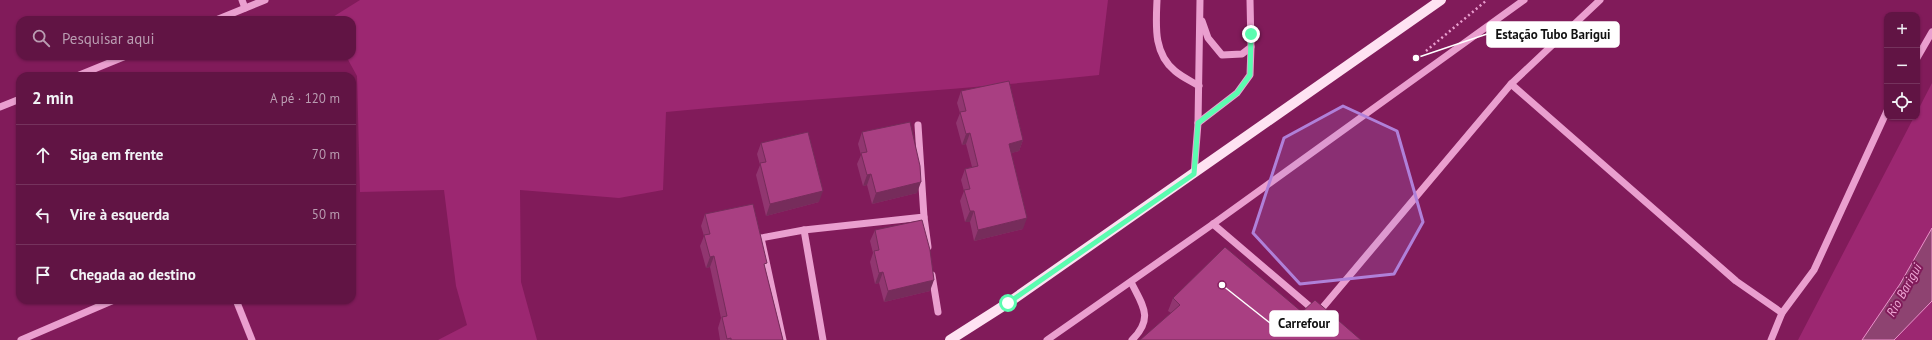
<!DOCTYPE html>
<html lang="pt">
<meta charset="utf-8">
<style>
body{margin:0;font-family:"PT Sans",sans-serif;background:#6a214f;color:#f1f3f6}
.controls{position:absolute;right:12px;top:12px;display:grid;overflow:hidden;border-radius:8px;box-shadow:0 1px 3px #0004}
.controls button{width:36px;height:36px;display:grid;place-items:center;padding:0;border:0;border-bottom:1px solid #75335d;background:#611444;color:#f1f3f6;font:20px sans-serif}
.stop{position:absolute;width:12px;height:12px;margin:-9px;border:3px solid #5bfcb0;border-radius:50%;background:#fff}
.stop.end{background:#5bfcb0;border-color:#fff;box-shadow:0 1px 4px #0008}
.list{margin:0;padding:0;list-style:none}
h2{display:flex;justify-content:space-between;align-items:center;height:52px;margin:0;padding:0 16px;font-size:17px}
h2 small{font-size:13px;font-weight:400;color:#ba9eb2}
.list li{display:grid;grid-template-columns:26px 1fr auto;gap:12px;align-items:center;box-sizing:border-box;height:60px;padding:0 16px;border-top:1px solid #75335d}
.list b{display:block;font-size:15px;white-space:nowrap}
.list em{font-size:13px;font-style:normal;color:#ba9eb2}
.icon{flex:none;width:22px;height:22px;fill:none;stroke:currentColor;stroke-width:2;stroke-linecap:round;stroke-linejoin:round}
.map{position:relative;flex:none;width:1932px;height:340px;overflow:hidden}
.search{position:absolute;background:#611444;box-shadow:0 1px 3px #0004;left:16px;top:16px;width:340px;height:44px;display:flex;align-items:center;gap:10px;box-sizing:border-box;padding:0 14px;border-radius:12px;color:#ba9eb2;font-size:15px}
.panel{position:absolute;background:#611444;box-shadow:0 1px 3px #0004;left:16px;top:72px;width:340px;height:232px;border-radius:12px}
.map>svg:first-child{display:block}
.green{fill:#9c2771}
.water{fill:#8e4371;stroke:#ec92cc}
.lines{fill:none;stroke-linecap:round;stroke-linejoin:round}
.path{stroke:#ea9fcf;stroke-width:2.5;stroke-dasharray:2 3;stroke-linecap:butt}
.minor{stroke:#ea9fcf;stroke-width:7}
.major{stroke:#fee2f2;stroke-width:10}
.wall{fill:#913670}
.shaded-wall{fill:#762c5b}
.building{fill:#a93f82;stroke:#762c5b}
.route{stroke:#5bfcb0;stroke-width:5}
.marked{fill:#b080d9;fill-opacity:0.2;stroke:#b080d9;stroke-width:3;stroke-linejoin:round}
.labels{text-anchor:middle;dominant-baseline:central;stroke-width:4;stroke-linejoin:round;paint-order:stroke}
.water-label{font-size:13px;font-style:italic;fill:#f2aad8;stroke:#811b5a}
.leader{fill:none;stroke:#fff;stroke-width:1.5}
.callout-dot{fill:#fff;stroke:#811b5a;stroke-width:1.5}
.callout{fill:#fff;stroke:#fff;stroke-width:1.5}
.callout-label{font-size:13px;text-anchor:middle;font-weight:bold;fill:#111}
</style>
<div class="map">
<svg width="1932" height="340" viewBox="0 0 1932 340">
<rect width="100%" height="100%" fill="#811b5a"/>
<g class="green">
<path d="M360,0h748l-9,75c-144,16 -289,23 -433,37l-3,78 -44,8 -99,-8 1,92 16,58h-99l29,-15 -11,-39 -12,-96 -84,2 -3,-116 -11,-20h6v-36h-24z"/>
<polygon points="1932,83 1932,228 1900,284 1862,340 1798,340 1914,117 1917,117 1917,112"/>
<polygon points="1932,301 1932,340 1894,340"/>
</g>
<polygon class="water" points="1932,228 1932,301 1894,340 1862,340 1900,284"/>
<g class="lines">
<polyline class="path" points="1426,51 1487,0"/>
<g class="minor">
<polyline points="242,0 245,8"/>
<path d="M1157,0c-1,25 -4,53 18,71 7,6 16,10 24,15"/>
<polyline points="216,20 265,0"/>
<polyline points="1202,21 1208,38 1222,55 1242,54 1251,47 1250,0"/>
<polyline points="1917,58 1932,32"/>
<polyline points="77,76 126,56"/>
<polyline points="1511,84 1736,281 1782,313"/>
<polyline points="0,107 20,99"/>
<polyline points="1198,123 1237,93 1250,75 1251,47"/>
<polyline points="1194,174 1198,123 1200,0"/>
<polyline points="924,217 928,247"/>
<polyline points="1213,224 1315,311"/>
<polyline points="804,230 823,340"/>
<polyline points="932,275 938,312"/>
<path d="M1131,282c12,24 23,36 1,58"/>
<polyline points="236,300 252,340"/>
<polyline points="1318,313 1511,84 1600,0"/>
<polyline points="21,340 114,300"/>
<polyline points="783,340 761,238 804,230 924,217 918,125"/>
<polyline points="1047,340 1213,224 1524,0"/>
<polyline points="1771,340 1782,313 1814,270 1887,111"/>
</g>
<polyline class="major" points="950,340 1008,303 1441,0"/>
</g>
<g class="wall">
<polygon points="961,91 1023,140 1019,151 1011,153 1023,229 974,241 970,222 965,222 960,201 964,191 961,180 965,169 972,167 966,144 962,145 956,123 960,113 957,103"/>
<polygon points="862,132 917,193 872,204 867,185 863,186 857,164 861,155 858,144"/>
<polygon points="761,143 819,202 766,216 756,175 760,165 757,154"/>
<polygon points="705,214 765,268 783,340 720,340 718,328 721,318 710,267 706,268 700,246 704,236 701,226"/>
<polygon points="875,230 930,291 884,302 879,283 875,284 870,262 873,253 870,241"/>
<polygon points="1173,298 1302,312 1171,313 1168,311"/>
</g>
<g class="shaded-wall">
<polygon points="970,133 966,144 962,145 966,134"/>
<polygon points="1023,140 1019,151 1005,155 1009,144"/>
<polygon points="871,174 867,185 863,186 867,175"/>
<polygon points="921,182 917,193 872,204 876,193"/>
<polygon points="823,191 819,202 766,216 770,204"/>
<polygon points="970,211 974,211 970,222 965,222"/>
<polygon points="1027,218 1023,229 974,241 978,230"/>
<polygon points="714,256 710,267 706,268 710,257"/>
<polygon points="883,272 879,283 875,284 879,273"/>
<polygon points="934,280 930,291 884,302 888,291"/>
</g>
<g class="building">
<polygon points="1009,81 1023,140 1009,144 1027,218 978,230 974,211 970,211 964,190 970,189 965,169 978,166 970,133 966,134 960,112 966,111 961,91"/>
<polygon points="910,122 920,166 921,182 876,193 871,174 867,175 861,153 867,152 862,132"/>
<polygon points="808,132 823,191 770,204 760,163 766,162 761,143"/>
<polygon points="753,204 767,263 764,264 783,340 731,340 731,338 727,339 722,317 727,316 714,256 710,257 704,235 710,234 705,214"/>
<polygon points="922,220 930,250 934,280 888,291 883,272 879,273 874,251 879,250 875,230"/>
<polygon points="1225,247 1302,312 1315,300 1361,340 1140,340 1180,305 1173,298"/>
</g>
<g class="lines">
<polyline class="route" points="1008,303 1194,174 1198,123 1237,93 1250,75 1251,34"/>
</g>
<path class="marked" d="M1343,106l54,25 26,91 -29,52 -94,10 -47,-51 31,-95z"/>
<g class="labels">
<g class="water-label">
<text transform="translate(1904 290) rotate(-61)">Rio Barigui</text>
</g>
</g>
<path class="leader" d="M1416 58L1487 34M1222 285L1270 323"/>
<g class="callout-dot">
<circle cx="1416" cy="58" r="4"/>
<circle cx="1222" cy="285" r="4"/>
</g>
<g class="callout">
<rect x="1487" y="22" width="132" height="25" rx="4"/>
<rect x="1270" y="311" width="68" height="25" rx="4"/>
</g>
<g class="callout-label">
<text x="1553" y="39">Estação Tubo Barigui</text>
<text x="1304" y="328">Carrefour</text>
</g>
</svg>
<div class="controls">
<button>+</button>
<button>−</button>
<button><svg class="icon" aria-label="locate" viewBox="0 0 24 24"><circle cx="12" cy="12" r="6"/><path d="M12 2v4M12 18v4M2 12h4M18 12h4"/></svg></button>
</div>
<div class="stop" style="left:1008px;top:303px"></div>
<div class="stop end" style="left:1251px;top:34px"></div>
<div class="search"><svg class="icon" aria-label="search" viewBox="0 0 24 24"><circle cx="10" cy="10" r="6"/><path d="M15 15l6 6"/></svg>Pesquisar aqui</div>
<section class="panel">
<h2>2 min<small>A pé · 120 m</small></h2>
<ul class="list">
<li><svg class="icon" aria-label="ahead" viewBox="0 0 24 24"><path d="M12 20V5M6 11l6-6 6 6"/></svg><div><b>Siga em frente</b></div><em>70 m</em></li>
<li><svg class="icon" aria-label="left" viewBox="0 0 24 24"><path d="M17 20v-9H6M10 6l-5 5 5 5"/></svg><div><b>Vire à esquerda</b></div><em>50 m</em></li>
<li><svg class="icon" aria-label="arrive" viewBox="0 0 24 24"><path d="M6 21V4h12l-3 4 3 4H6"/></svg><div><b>Chegada ao destino</b></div></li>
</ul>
</section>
</div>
